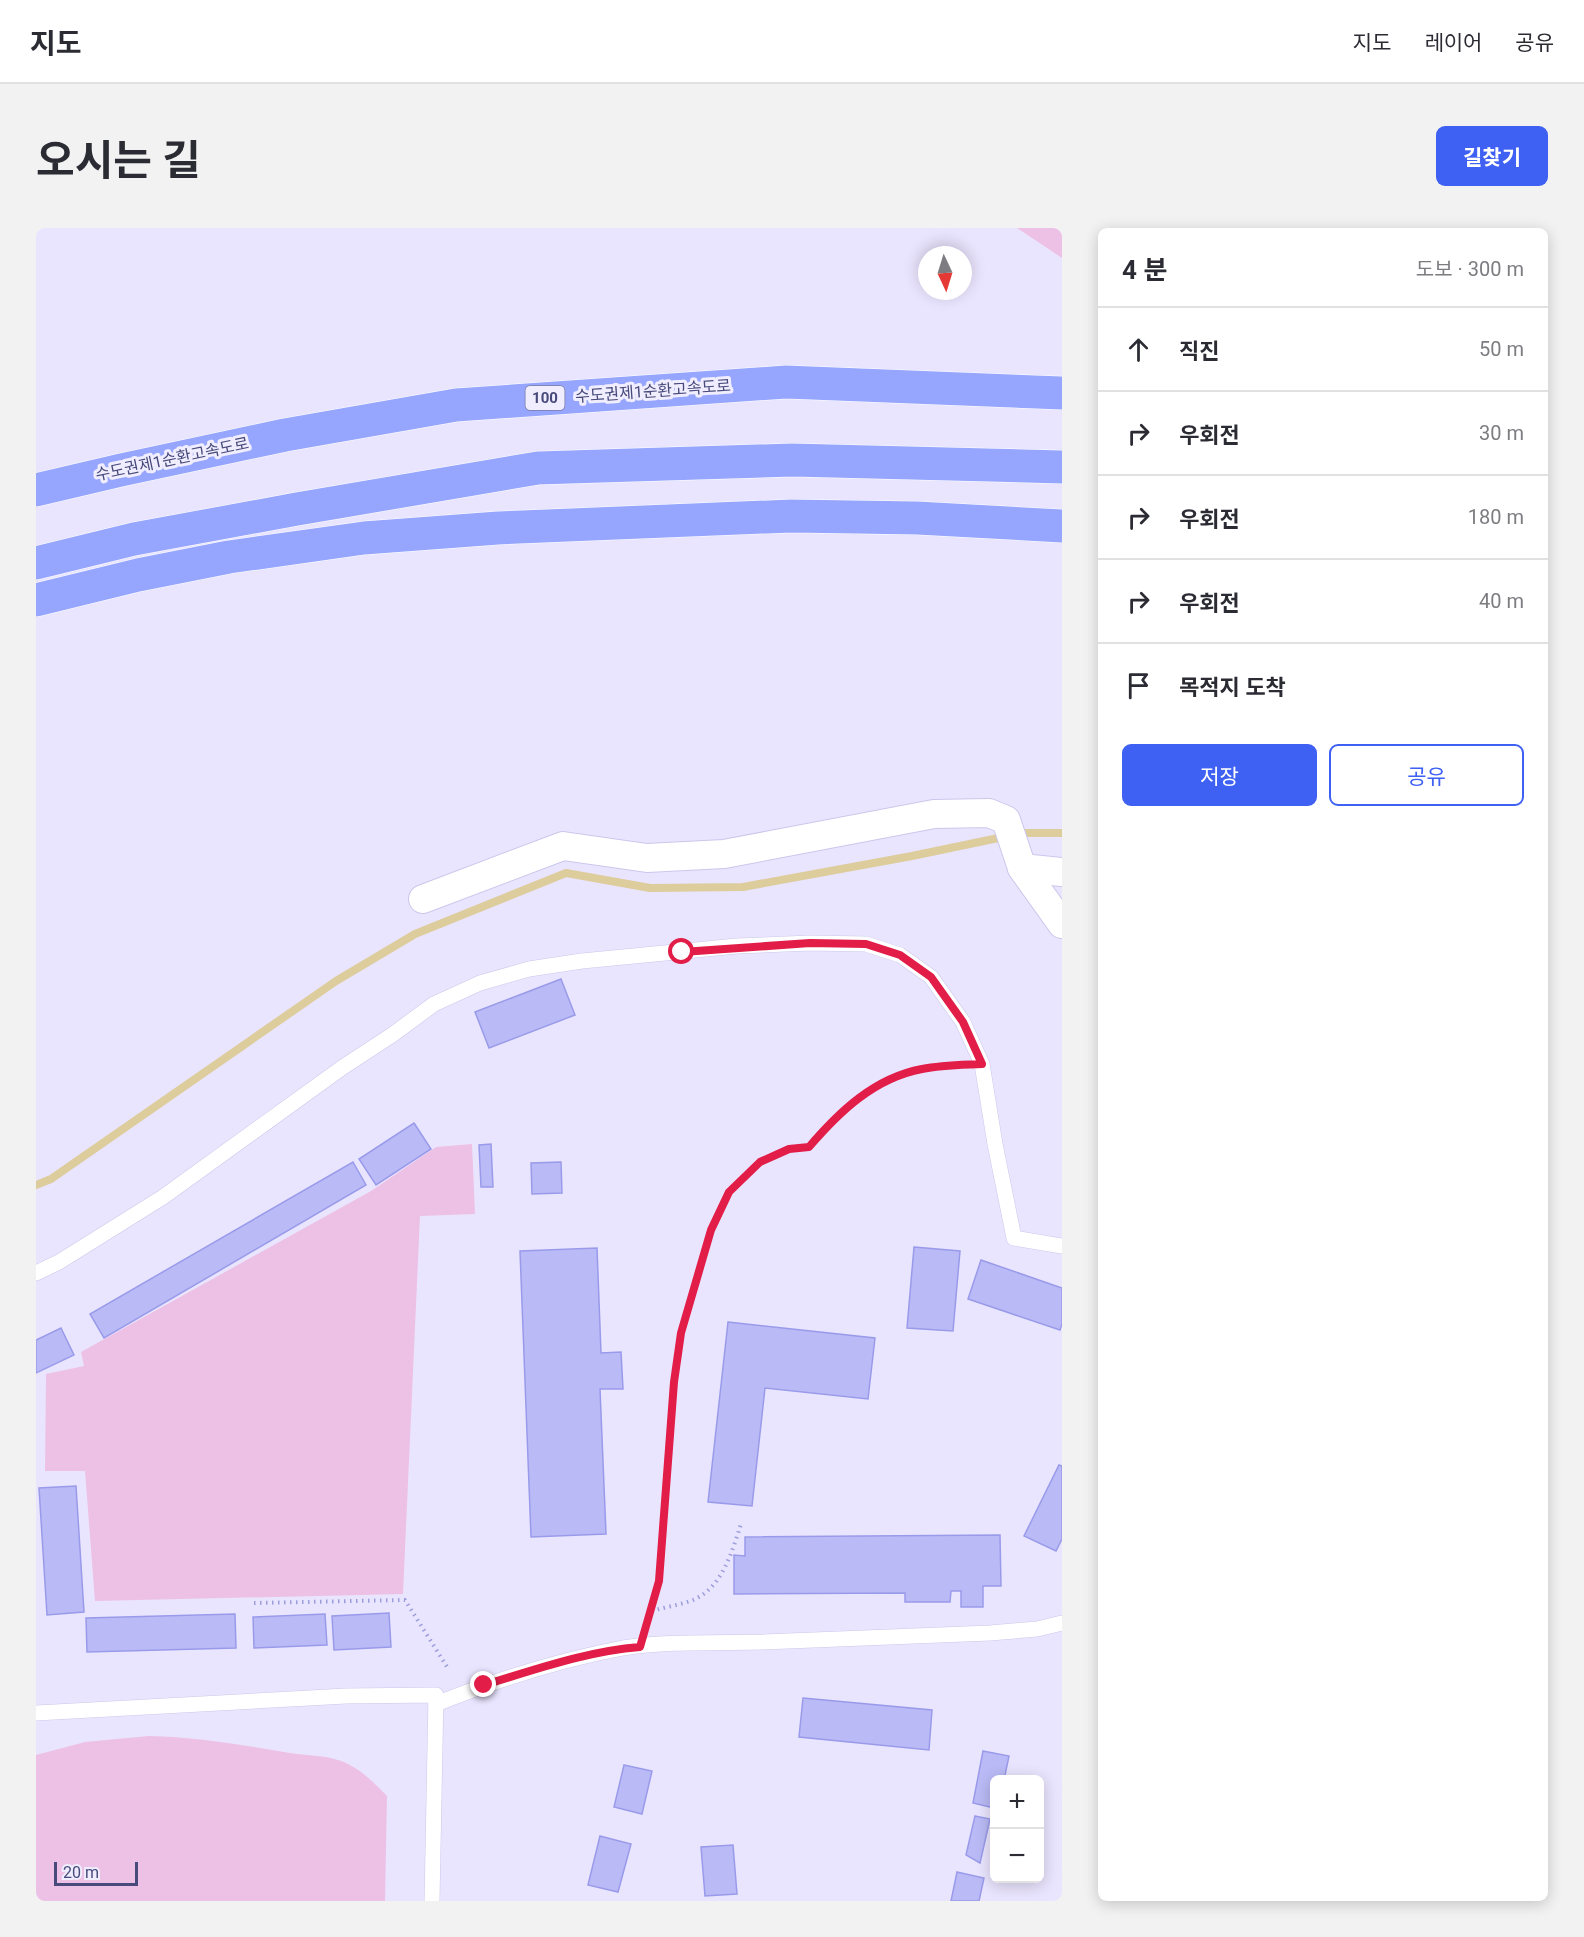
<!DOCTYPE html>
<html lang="ko">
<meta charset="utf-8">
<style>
body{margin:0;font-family:Roboto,"Noto Sans KR",sans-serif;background:#f2f2f3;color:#2b2b33}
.controls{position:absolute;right:18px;bottom:18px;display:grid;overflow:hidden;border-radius:9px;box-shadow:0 3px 15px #0003}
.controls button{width:54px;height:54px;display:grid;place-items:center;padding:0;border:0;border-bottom:2px solid #e1e1e2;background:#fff;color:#2b2b33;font:30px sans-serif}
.compass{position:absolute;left:882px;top:18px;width:54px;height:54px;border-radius:50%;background:#fff;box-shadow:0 3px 15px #0003;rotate:176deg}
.scale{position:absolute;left:18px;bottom:15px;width:84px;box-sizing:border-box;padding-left:6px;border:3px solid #474a7a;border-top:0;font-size:16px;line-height:21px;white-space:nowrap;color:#474a7a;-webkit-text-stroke:4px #f0edff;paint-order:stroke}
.stop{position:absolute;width:18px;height:18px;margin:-14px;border:4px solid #e11d48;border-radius:50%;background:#fff}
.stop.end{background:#e11d48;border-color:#fff;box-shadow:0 2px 6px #0008}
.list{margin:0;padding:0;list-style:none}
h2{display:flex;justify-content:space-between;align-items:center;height:78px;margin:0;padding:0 24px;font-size:26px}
h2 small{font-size:20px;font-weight:400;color:#7c7c81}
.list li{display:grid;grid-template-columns:39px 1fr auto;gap:18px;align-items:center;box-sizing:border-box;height:84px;padding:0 24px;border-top:2px solid #e1e1e2}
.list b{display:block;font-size:22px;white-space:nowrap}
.list em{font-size:20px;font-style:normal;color:#7c7c81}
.actions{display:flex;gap:12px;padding:18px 24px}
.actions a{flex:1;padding:14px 0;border:2px solid #3f61f3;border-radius:9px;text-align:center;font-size:21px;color:#3f61f3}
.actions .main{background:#3f61f3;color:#fff}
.icon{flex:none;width:33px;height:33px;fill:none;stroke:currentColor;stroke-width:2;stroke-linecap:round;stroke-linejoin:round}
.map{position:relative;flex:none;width:1026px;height:1673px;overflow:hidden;border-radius:9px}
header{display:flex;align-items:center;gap:36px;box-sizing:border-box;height:84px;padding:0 30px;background:#fff;border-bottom:2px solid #e1e1e2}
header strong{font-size:28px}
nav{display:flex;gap:33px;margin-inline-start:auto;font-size:21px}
.intro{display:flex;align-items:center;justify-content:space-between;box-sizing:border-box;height:144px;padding:0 36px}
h1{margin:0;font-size:42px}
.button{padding:15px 27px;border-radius:9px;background:#3f61f3;color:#fff;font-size:21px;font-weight:700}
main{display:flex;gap:36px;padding:0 36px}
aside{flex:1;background:#fff;border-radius:9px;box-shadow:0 3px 15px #0003}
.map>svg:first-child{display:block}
.green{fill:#edc1e5}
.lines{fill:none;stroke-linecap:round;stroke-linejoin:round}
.stream{stroke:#ddcc9c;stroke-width:8}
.building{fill:#babaf6;stroke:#999bea;stroke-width:1.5}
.lane-casing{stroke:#cac7eb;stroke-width:16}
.street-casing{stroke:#cac7eb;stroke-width:30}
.highway-casing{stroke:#fff;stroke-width:34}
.path{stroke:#9c9edc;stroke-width:4;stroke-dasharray:1.5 4.5;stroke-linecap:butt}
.lane{stroke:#fff;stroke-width:15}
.street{stroke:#fff;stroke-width:28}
.highway{stroke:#96a6fe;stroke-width:33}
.route{stroke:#e11d48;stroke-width:8}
.labels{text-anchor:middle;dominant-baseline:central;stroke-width:6;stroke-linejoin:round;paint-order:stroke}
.shield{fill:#f0edff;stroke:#7a7ba2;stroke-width:1.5}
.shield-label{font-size:15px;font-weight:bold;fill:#474a7a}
.street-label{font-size:16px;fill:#474a7a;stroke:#f0edff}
</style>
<header>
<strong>지도</strong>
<nav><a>지도</a><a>레이어</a><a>공유</a></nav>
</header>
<div class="intro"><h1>오시는 길</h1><a class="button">길찾기</a></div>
<main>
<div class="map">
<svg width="1026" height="1673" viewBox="0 0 1026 1673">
<rect width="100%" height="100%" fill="#eae5fe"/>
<g class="green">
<polygon points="981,0 1026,0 1026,30"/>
<polygon points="436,916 439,986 384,988 367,1366 59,1373 49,1243 9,1243 10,1146 48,1138 45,1124 335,963 400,919"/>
<path d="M113,1508c48,1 94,9 141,17 19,3 41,2 58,11 16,8 27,20 39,32l-2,105h-349v-146l49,-13z"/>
</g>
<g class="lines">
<polyline class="stream" points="0,957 15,951 300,753 379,706 530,645 614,660 707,659 876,628 986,605 1026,605"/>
</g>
<g class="building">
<polygon points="525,751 539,787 453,820 439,784"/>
<polygon points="378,895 395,921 340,957 323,931"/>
<polygon points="455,916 457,959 445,959 443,917"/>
<polygon points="317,934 330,957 68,1110 54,1086"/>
<polygon points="525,934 526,965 496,966 495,935"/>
<polygon points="878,1019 924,1023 917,1103 871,1100"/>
<polygon points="561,1020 565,1125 585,1124 587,1161 564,1161 570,1306 495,1309 484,1023"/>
<polygon points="945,1032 1026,1060 1026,1096 1024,1102 932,1071"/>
<polygon points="692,1094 839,1110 832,1171 729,1160 716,1278 672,1274"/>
<polygon points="25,1100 38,1127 0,1145 0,1112"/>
<polygon points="1023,1237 1026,1238 1026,1311 1020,1323 988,1308"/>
<polygon points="40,1258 48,1384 11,1387 3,1260"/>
<polygon points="964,1307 965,1358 947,1358 947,1379 925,1379 925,1363 915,1363 914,1374 869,1374 869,1365 698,1366 698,1327 709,1328 709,1309"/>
<polygon points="353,1385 355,1419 298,1422 296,1388"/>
<polygon points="199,1386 200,1420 51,1424 50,1390"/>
<polygon points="289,1386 291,1417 218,1420 217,1389"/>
<polygon points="767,1470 896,1482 893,1522 763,1509"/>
<polygon points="947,1523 973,1528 968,1552 958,1552 958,1580 937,1575"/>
<polygon points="588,1537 616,1543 606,1586 578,1579"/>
<polygon points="939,1588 954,1591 944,1635 930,1627"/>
<polygon points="564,1608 595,1616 582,1664 552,1657"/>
<polygon points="697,1617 701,1666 669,1668 665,1619"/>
<polygon points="921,1644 948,1650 943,1673 915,1673"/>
</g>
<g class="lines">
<defs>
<g id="lane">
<polyline points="0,1045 23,1034 127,969 307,839 356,807 398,776 444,755 493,741 546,733 701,718 774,715 830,716 864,727 895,749 927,794 946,836 959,916 978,1010 1026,1018"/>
<path d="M400,1476c60,-24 123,-44 187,-56 43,-7 96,-5 140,-6 76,-3 152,-6 227,-9l47,-4 25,-6"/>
<polyline points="0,1485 310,1468 400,1467 396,1673"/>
</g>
<g id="street">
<polyline points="986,640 1026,644"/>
<polyline points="387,671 527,618 611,630 688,626 898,586 953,585 970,592 986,640 1026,696"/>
</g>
<g id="highway">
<polyline points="0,262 85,242 249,207 420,177 750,154 1026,165"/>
<polyline points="0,335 98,311 261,281 502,240 756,232 1026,239"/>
<polyline points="0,372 102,347 193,329 328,310 462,300 755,288 881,290 1026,298"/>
</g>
</defs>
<use href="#lane" class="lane-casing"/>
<use href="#street" class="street-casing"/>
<use href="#highway" class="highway-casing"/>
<g class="path">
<polyline points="218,1375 369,1372 413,1442"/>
<path d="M616,1383c13,-4 28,-6 41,-11 29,-12 39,-48 48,-76"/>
<path d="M611,1395l12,-42 15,-199 7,-49 30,-103 18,-38 31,-30 29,-13 20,-2c44,-51 81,-79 151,-82"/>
</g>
<use href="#lane" class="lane"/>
<use href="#street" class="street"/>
<use href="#highway" class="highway"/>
</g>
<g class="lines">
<path class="route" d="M448,1457c50,-15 103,-34 156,-38l19,-66 15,-199 7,-49 30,-103 18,-38 31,-30 29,-13 20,-2c30,-35 65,-69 113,-78 20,-4 40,-4 60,-5l-19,-42 -32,-45 -31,-22 -34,-11 -56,-1 -128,9"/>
</g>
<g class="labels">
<rect class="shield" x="489.5" y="158" width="39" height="24" rx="4.5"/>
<g class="shield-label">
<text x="509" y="170">100</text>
</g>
<g class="street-label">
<text transform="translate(617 163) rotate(-4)">수도권제1순환고속도로</text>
<text transform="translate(136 231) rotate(-12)">수도권제1순환고속도로</text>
</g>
</g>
</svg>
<div class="controls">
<button>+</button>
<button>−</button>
</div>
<svg class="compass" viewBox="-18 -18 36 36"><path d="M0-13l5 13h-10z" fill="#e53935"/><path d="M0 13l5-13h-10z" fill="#7c7c81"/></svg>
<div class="scale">20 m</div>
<div class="stop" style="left:646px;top:724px"></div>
<div class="stop end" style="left:448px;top:1457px"></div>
</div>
<aside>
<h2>4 분<small>도보 · 300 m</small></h2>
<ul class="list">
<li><svg class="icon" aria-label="ahead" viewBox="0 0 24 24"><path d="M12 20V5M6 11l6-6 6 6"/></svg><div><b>직진</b></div><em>50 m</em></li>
<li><svg class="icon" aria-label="right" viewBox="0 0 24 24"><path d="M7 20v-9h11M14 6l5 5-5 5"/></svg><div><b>우회전</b></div><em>30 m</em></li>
<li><svg class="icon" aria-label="right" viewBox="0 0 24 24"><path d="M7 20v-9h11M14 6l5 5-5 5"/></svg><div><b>우회전</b></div><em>180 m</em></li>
<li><svg class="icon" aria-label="right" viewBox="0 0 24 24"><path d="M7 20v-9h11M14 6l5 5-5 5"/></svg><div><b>우회전</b></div><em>40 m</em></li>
<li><svg class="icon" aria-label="arrive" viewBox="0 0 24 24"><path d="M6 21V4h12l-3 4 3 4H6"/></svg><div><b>목적지 도착</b></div></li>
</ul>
<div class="actions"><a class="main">저장</a><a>공유</a></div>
</aside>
</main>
